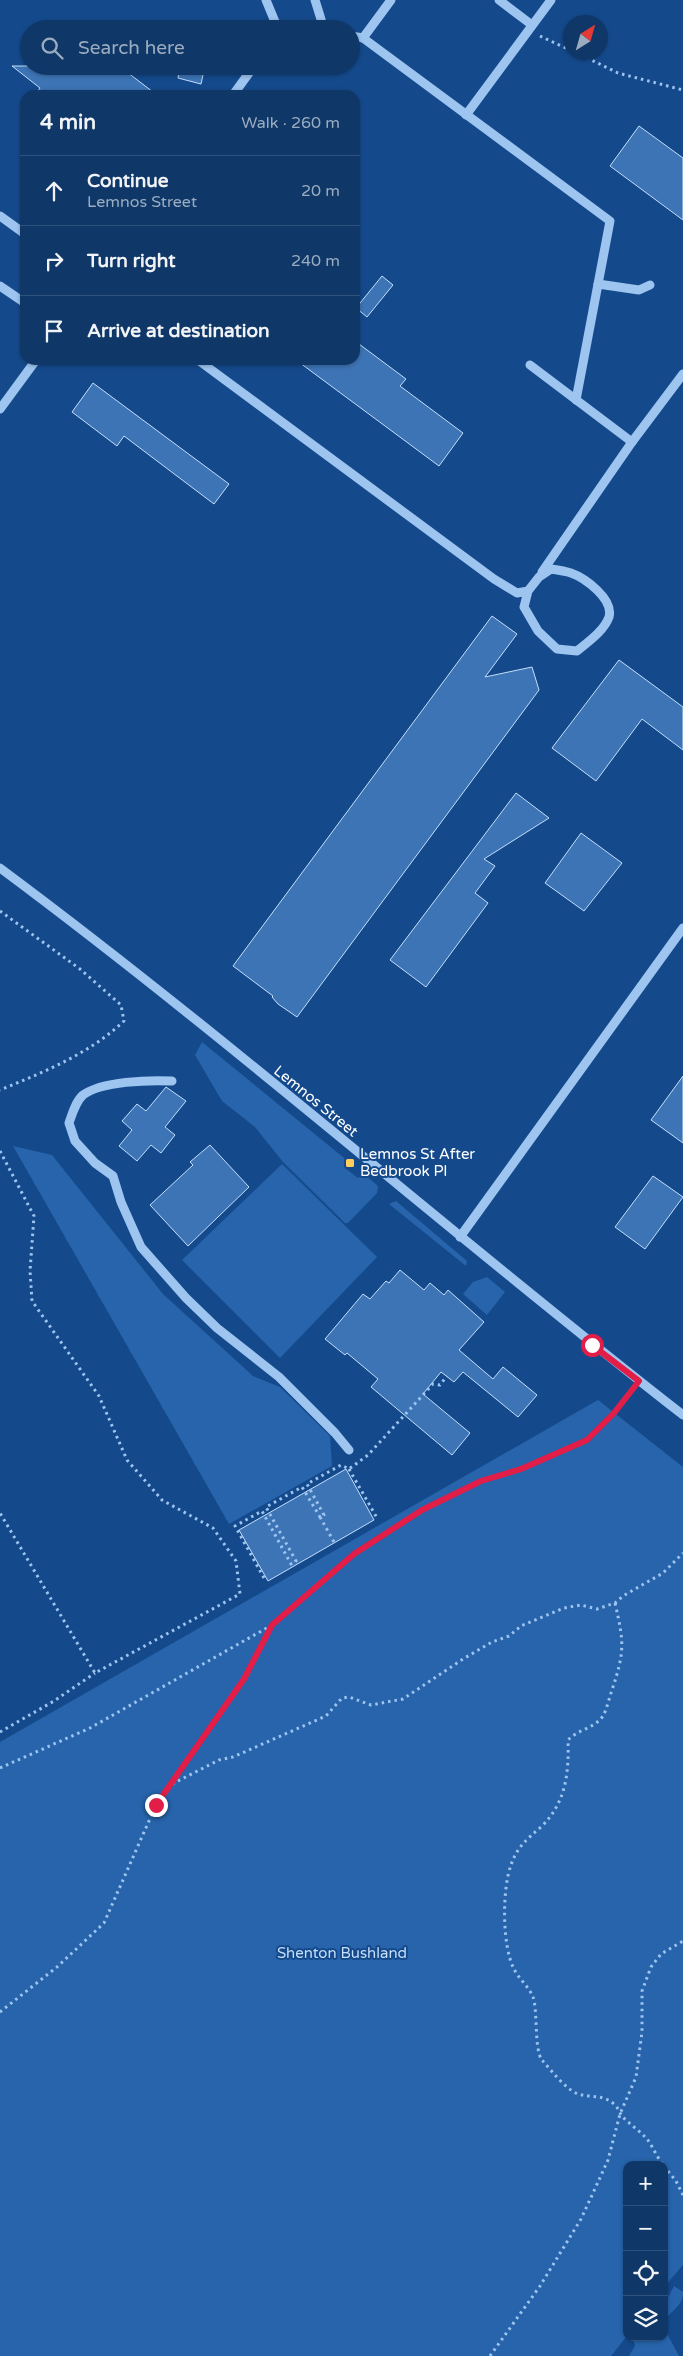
<!DOCTYPE html>
<meta charset="utf-8">
<style>
body{margin:0;font-family:"Varela Round",sans-serif;background:#183f6f;color:#f1f3f6}
.controls{position:absolute;right:15px;bottom:15px;display:grid;overflow:hidden;border-radius:10px;box-shadow:0 1px 4px #0004}
.controls button{width:45px;height:45px;display:grid;place-items:center;padding:0;border:0;border-bottom:1px solid #2f527d;background:#0f3869;color:#f1f3f6;font:25px sans-serif}
.compass{position:absolute;left:563px;top:15px;width:45px;height:45px;border-radius:50%;background:#0f3869;box-shadow:0 1px 4px #0004;rotate:37deg}
.stop{position:absolute;width:15px;height:15px;margin:-11px;border:4px solid #e11d48;border-radius:50%;background:#fff}
.stop.end{background:#e11d48;border-color:#fff;box-shadow:0 1px 5px #0008}
.list{margin:0;padding:0;list-style:none}
h2{display:flex;justify-content:space-between;align-items:center;height:65px;margin:0;padding:0 20px;font-size:21px}
h2 small{font-size:16px;font-weight:400;color:#9bacc0}
.list li{display:grid;grid-template-columns:32px 1fr auto;gap:15px;align-items:center;box-sizing:border-box;height:70px;padding:0 20px;border-top:1px solid #2f527d}
.list b{display:block;font-size:19px;white-space:nowrap}
.list p{margin:0;font-size:16px;white-space:nowrap;color:#9bacc0}
.list em{font-size:16px;font-style:normal;color:#9bacc0}
.icon{flex:none;width:28px;height:28px;fill:none;stroke:currentColor;stroke-width:2;stroke-linecap:round;stroke-linejoin:round}
.map{position:relative;flex:none;width:683px;height:2356px;overflow:hidden}
.search{position:absolute;background:#0f3869;box-shadow:0 1px 4px #0004;left:20px;top:20px;width:340px;height:55px;display:flex;align-items:center;gap:12px;box-sizing:border-box;padding:0 18px;border-radius:28px;color:#9bacc0;font-size:19px}
.panel{position:absolute;background:#0f3869;box-shadow:0 1px 4px #0004;left:20px;top:90px;width:340px;height:275px;border-radius:15px}
.map>svg:first-child{display:block}
.green{fill:#2764ab}
.building{fill:#3d74b5;stroke:#c4defb}
.lines{fill:none;stroke-linecap:round;stroke-linejoin:round}
.path{stroke:#9ec4f0;stroke-width:3;stroke-dasharray:2.5 4;stroke-linecap:butt}
.minor{stroke:#9ec4f0;stroke-width:9}
.route{stroke:#e11d48;stroke-width:6}
.poi-dot{fill:#ffce5d;stroke:#144a8c;stroke-width:2}
.labels{text-anchor:middle;dominant-baseline:central;stroke-width:4;stroke-linejoin:round;paint-order:stroke}
.street-label{font-size:15px;fill:#fff;stroke:#144a8c}
.poi-label{font-size:15px;fill:#fff;stroke:#144a8c;text-anchor:start}
.park-label{font-size:15px;fill:#c4defb;stroke:#144a8c}
</style>
<div class="map">
<svg width="683" height="2356" viewBox="0 0 683 2356">
<rect width="100%" height="100%" fill="#144a8c"/>
<g class="green">
<polygon points="202,1042 349,1162 345,1168 358,1178 364,1174 378,1186 377,1193 348,1223 345,1223 283,1162 255,1127 222,1101 195,1055"/>
<polygon points="13,1146 52,1155 163,1294 253,1376 280,1387 330,1436 332,1466 229,1524"/>
<polygon points="282,1164 377,1257 280,1358 182,1260"/>
<polygon points="396,1201 467,1261 466,1266 389,1204"/>
<polygon points="487,1277 505,1292 487,1315 463,1294 473,1282"/>
<polygon points="598,1400 683,1467 683,2265 664,2287 664,2165 627,2165 627,2336 611,2356 0,2356 0,1742"/>
<path d="M674,2286l9,6c0,16 -14,18 -19,31v-18z"/>
<polygon points="664,2328 679,2356 629,2356 635,2346 633,2337 664,2337"/>
</g>
<g class="building">
<polygon points="12,66 119,66 157,95 35,95 40,88"/>
<polygon points="180,66 205,66 201,84 178,78"/>
<polygon points="639,126 683,158 683,220 610,166"/>
<polygon points="382,276 393,285 367,317 356,308"/>
<polygon points="355,341 406,379 400,386 463,433 439,466 296,360 355,360"/>
<polygon points="93,383 229,484 214,504 124,436 117,446 72,412"/>
<polygon points="492,616 517,634 485,677 532,667 539,690 297,1017 278,1004 272,997 273,996 233,966"/>
<polygon points="619,660 683,707 683,750 642,719 596,781 552,748"/>
<polygon points="516,793 549,818 484,859 495,866 475,893 488,903 426,987 390,960"/>
<polygon points="581,833 622,863 584,911 545,883"/>
<polygon points="683,1076 683,1143 651,1120"/>
<polygon points="166,1087 186,1101 165,1127 175,1135 161,1153 151,1145 137,1161 119,1146 132,1130 122,1121 137,1104 146,1111"/>
<polygon points="210,1145 249,1187 188,1246 150,1205 193,1165 190,1162"/>
<polygon points="653,1176 683,1197 645,1249 615,1227"/>
<polygon points="400,1270 424,1290 430,1283 444,1295 448,1290 484,1322 459,1350 493,1379 503,1367 537,1395 518,1417 463,1372 454,1382 441,1372 423,1394 470,1433 452,1455 371,1387 378,1379 347,1353 345,1355 325,1339 363,1294 370,1299 386,1281 389,1283"/>
<polygon points="346,1469 374,1520 268,1581 239,1530"/>
</g>
<g class="lines">
<g class="path">
<polyline points="540,36 570,50"/>
<polyline points="575,52 618,73 683,90"/>
<path d="M0,911l80,58 41,36 3,16c-35,33 -80,51 -124,69"/>
<polyline points="0,1151 34,1216 30,1271 32,1301 99,1396 127,1460 162,1500 213,1528 236,1561 240,1594 95,1673 0,1513"/>
<polyline points="349,1469 377,1518"/>
<polyline points="320,1517 334,1542"/>
<polyline points="264,1578 235,1526 262,1511 291,1564 296,1561 266,1507 302,1487 320,1517 324,1515 307,1484 341,1465 349,1469 368,1455 433,1384 440,1385 447,1376"/>
<path d="M615,1603c9,39 10,48 -3,87 -3,8 -5,19 -9,26 -8,12 -26,14 -35,24 1,33 -2,63 -27,87 -14,12 -24,20 -30,38 -9,24 -9,81 3,104 5,10 15,18 19,28 5,14 1,53 9,63 9,10 23,29 36,34 13,4 24,0 36,10 4,3 5,8 8,12 7,8 18,15 25,23 6,8 10,18 16,26"/>
<polyline points="0,1732 54,1701 95,1673"/>
<polyline points="0,1768 90,1728 272,1625 354,1554 422,1510 481,1481 521,1469 587,1440 614,1413 632,1389"/>
<polyline points="173,1783 244,1679 272,1625"/>
<polyline points="0,2012 57,1967 104,1923 156,1805 172,1784 219,1760 233,1757 326,1716 342,1698 349,1697 371,1705 403,1699 463,1659 492,1642 509,1636 521,1626 564,1608 581,1605 597,1609 615,1603 623,1596 663,1573 683,1553"/>
<polyline points="664,2166 676,2181 683,2195"/>
<polyline points="490,2356 540,2286 581,2219 593,2193 608,2160 620,2114 636,2077 642,2032 642,1991 651,1967 661,1954 683,1941"/>
</g>
<g class="minor">
<polyline points="266,0 278,29"/>
<polyline points="315,0 324,29"/>
<polyline points="499,0 532,25"/>
<polyline points="351,36 363,38 610,221 576,400"/>
<polyline points="363,38 391,0"/>
<polyline points="233,95 254,66"/>
<polyline points="466,115 551,0"/>
<polyline points="0,216 25,234"/>
<polyline points="598,284 639,290 650,285"/>
<polyline points="0,286 25,303"/>
<path d="M198,360l296,219 23,14 11,-2 11,-14 12,-8c7,1 14,2 20,4 14,5 43,26 38,44 -5,14 -21,25 -32,34l-20,-2 -19,-18 -14,-24 4,-16"/>
<polyline points="530,365 632,442"/>
<polyline points="0,409 36,360"/>
<polyline points="542,572 632,442 683,374"/>
<path d="M0,868c234,174 453,368 683,547"/>
<path d="M172,1081c-23,-1 -70,0 -89,14 -7,6 -11,19 -14,28l6,18 20,22 18,13 8,26 20,45 45,51 31,30 62,49 56,56 14,17"/>
<polyline points="460,1237 683,928"/>
</g>
</g>
<g class="lines">
<polyline class="route" points="156,1805 244,1679 272,1625 354,1554 422,1510 481,1481 521,1469 587,1440 614,1413 639,1381 592,1345"/>
</g>
<rect class="poi-dot" x="345" y="1158" width="10" height="10" rx="2.5"/>
<g class="labels">
<g class="street-label">
<text transform="translate(316 1101) rotate(39)">Lemnos Street</text>
</g>
<g class="poi-label">
<text x="360" y="1154">Lemnos St After<tspan x="360" dy="17">Bedbrook Pl</tspan></text>
</g>
<g class="park-label">
<text x="342" y="1953">Shenton Bushland</text>
</g>
</g>
</svg>
<div class="controls">
<button>+</button>
<button>−</button>
<button><svg class="icon" aria-label="locate" viewBox="0 0 24 24"><circle cx="12" cy="12" r="6"/><path d="M12 2v4M12 18v4M2 12h4M18 12h4"/></svg></button>
<button><svg class="icon" aria-label="layers" viewBox="0 0 24 24"><path d="M12 4l9 5-9 5-9-5zM3 14l9 5 9-5"/></svg></button>
</div>
<svg class="compass" viewBox="-18 -18 36 36"><path d="M0-13l5 13h-10z" fill="#e53935"/><path d="M0 13l5-13h-10z" fill="#9bacc0"/></svg>
<div class="stop" style="left:592px;top:1345px"></div>
<div class="stop end" style="left:156px;top:1805px"></div>
<div class="search"><svg class="icon" aria-label="search" viewBox="0 0 24 24"><circle cx="10" cy="10" r="6"/><path d="M15 15l6 6"/></svg>Search here</div>
<section class="panel">
<h2>4 min<small>Walk · 260 m</small></h2>
<ul class="list">
<li><svg class="icon" aria-label="ahead" viewBox="0 0 24 24"><path d="M12 20V5M6 11l6-6 6 6"/></svg><div><b>Continue</b><p>Lemnos Street</p></div><em>20 m</em></li>
<li><svg class="icon" aria-label="right" viewBox="0 0 24 24"><path d="M7 20v-9h11M14 6l5 5-5 5"/></svg><div><b>Turn right</b></div><em>240 m</em></li>
<li><svg class="icon" aria-label="arrive" viewBox="0 0 24 24"><path d="M6 21V4h12l-3 4 3 4H6"/></svg><div><b>Arrive at destination</b></div></li>
</ul>
</section>
</div>
